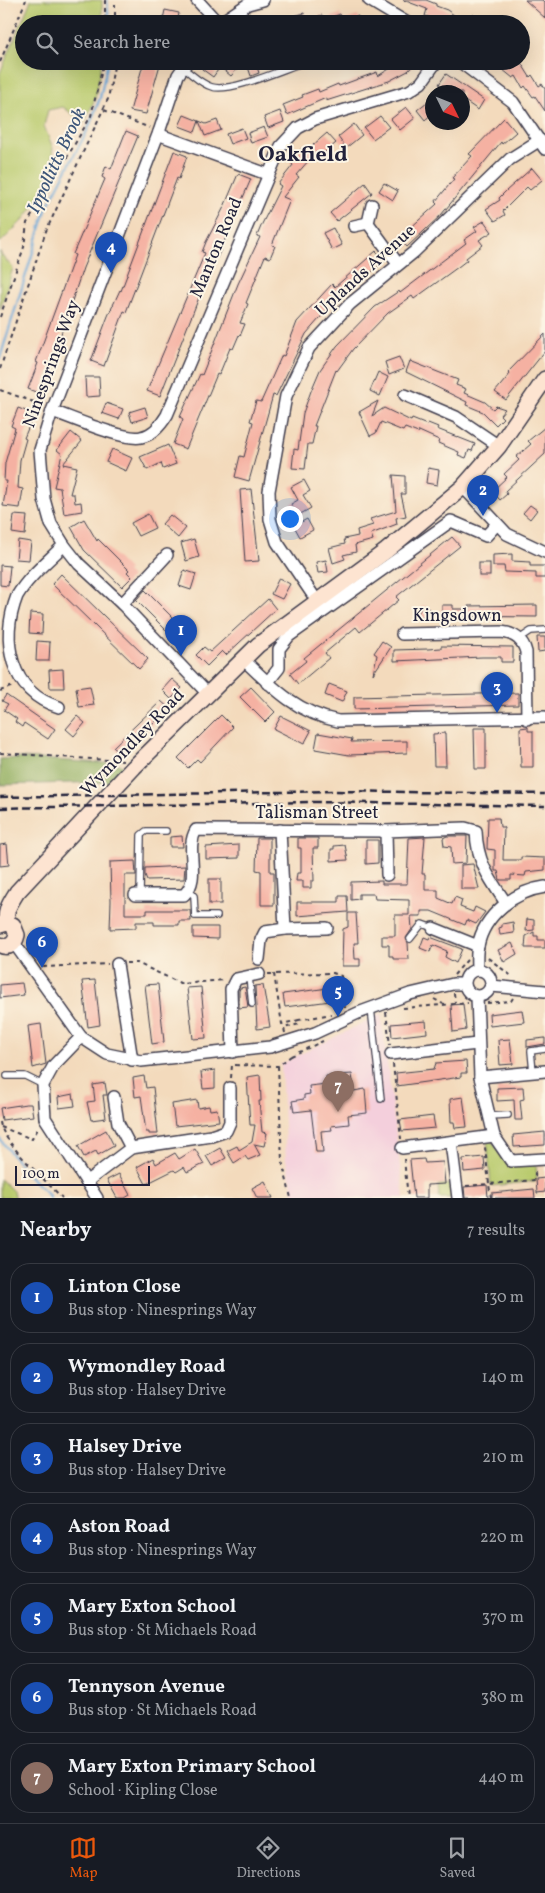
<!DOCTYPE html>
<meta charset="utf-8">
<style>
body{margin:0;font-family:Vollkorn,serif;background:#242831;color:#f1f3f6}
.compass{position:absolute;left:425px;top:85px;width:45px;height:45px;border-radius:50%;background:#171b24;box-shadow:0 5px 20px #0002;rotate:133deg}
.scale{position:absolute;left:15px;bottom:12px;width:135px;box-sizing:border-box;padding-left:5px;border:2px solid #22223b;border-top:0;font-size:14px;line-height:18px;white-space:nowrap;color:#22223b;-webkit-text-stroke:4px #fcf5e5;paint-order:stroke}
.you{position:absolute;left:289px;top:518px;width:18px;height:18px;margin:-12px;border:4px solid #fff;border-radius:50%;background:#1a73e8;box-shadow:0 0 0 8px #1a73e833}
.badge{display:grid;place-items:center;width:32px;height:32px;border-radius:50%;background:#ea580c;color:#fff;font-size:16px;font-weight:700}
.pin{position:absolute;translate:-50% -41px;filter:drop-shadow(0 1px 2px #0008)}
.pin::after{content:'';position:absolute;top:26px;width:18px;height:15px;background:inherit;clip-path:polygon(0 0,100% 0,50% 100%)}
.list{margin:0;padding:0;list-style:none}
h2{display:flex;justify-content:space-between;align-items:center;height:65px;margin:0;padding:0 20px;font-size:21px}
h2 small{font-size:16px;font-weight:400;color:#9ea1a6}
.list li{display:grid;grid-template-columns:32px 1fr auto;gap:15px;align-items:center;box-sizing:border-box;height:70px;margin:0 10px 10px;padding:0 10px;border:1px solid #363941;border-radius:20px}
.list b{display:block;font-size:19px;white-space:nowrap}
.list p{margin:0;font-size:16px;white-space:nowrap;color:#9ea1a6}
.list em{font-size:16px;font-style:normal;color:#9ea1a6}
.icon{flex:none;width:28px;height:28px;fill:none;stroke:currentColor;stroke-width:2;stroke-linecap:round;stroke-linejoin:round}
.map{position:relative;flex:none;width:545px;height:1198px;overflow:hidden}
.search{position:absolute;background:#171b24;box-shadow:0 5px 20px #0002;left:15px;right:15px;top:15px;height:55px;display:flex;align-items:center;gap:12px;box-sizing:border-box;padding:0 18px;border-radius:28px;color:#9ea1a6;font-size:19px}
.sheet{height:625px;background:#171b24}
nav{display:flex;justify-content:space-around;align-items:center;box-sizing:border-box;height:70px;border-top:1px solid #363941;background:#171b24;font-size:14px;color:#9ea1a6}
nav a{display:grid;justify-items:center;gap:2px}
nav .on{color:#ea580c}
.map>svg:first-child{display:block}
.built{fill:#f4cfdc}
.green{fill:#bacb6e;stroke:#6e7654}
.forest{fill:#93af61;stroke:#5a684e}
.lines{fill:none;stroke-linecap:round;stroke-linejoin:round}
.stream{stroke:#62a2d5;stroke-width:2.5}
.building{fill:#f5b1a2}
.lane-casing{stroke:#413e4e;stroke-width:8}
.street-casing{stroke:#413e4e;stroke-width:14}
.secondary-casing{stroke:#413e4e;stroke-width:18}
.path{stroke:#413e4e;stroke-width:2;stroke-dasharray:4 4;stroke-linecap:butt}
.lane{stroke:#fff;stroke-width:5.5}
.street{stroke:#fff;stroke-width:11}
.secondary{stroke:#fde4d1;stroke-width:15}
.rail{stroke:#22223b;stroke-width:2.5;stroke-dasharray:8 4;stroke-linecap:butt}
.labels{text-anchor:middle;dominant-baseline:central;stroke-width:4;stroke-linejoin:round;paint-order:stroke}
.street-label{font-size:18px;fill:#22223b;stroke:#fcf5e5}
.water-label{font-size:19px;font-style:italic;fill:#3c5579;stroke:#fcf5e5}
.district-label{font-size:22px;font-weight:bold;fill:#22223b;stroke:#fcf5e5}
</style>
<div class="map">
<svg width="545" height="1198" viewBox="0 0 545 1198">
<rect width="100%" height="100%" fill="#fcf5e5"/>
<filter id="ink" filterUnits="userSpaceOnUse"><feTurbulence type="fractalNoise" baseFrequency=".02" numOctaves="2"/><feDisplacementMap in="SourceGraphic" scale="10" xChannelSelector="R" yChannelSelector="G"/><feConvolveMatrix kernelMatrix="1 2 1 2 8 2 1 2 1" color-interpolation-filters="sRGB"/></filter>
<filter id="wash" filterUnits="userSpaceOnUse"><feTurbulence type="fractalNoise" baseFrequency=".0096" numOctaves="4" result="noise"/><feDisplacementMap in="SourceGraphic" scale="20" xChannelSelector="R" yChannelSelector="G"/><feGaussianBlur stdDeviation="1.12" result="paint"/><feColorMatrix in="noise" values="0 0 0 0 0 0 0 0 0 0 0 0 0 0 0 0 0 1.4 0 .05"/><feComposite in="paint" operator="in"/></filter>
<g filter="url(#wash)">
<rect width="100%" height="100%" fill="#f3dabc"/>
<polygon class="built" points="381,1014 404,1198 295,1198 286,1160 281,1064"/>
<g class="green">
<polygon points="31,0 102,0 102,24 24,24 24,61 102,62 95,99 84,123 63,107 48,110 44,126 53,148 48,187 23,220 0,243 0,73"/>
<polygon points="0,251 2,256 13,268 0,310"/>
<polygon points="487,1140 491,1140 508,1164 536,1163 537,1181 491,1186"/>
<polygon points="0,1179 13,1191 16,1198 0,1198"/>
<polygon points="451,1184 452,1198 439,1198 438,1185"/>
</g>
<polygon class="forest" points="22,758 119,764 125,767 108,782 0,785 0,759"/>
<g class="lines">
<g class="stream">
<polyline points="107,0 109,24"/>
<polyline points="0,358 47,207 88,129 100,98 108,61"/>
<polyline points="0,1139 27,1174 47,1193 50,1198"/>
</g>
</g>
<g id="blocks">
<g class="building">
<polygon points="403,0 426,0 436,4 436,6 447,10 466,24 473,14 481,20 478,24 441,24 437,22 438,20 425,16 427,9"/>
<polygon points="525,0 542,0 545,3 545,18"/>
<polygon points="165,10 179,13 177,24 162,24"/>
<polygon points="304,13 306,21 322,15 324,20 340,14 343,21 358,16 361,24 274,24 274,22"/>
<polygon points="144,61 161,61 146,114 130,111"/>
<polygon points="207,61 235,61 240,66 231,76 220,67 213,77 202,69"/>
<polygon points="255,61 259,73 251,76 247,64"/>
<polygon points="402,61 417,61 408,71 389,81 326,101 326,98 287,115 283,105 303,97 302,95 318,89 319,92 338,84 339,86 377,72 378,76"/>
<polygon points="492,61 520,61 530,77 532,75 539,86 542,84 545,89 545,111 535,96 533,97 525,86 523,88 516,76 513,78"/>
<polygon points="446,74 484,100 478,110 462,99 462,92 451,92 439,84"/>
<polygon points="432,98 432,114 425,120 417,110"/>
<polygon points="406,107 415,118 400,130 391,119"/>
<polygon points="280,111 284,122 268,128 264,117"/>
<polygon points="184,115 199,121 195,132 179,126"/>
<polygon points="380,116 389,127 373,139 364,128"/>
<polygon points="504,118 516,132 502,144 501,142 441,215 407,247 399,238 437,204 435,202 454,179 452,178 472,156 469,154"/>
<polygon points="217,120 221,130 205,136 199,121 206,124"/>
<polygon points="354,124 362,135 346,148 338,137"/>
<polygon points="264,127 268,137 251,143 248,133"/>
<polygon points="242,128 246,138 230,144 226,134"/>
<polygon points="126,131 138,136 83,268 41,394 28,389 38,363 36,362 75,255 73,254 105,179 102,177 106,166 111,169"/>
<polygon points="327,133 336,143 320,156 316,152 296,175 299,177 283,197 290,200 272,245 275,246 270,258 265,256 246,303 248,304 240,323 245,324 240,336 239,335 233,349 230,348 219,375 217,374 186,449 173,444 183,419 180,417 185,406 200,374 202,375 238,284 260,237 257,236 262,224 281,186 278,184 293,165 290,162 302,148 306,151"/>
<polygon points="174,151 187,156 179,179 177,178 136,286 126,312 124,311 104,366 91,361 108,316 120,290 121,291"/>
<polygon points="532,168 542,180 530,190 527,187 503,211 505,215 495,221 486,209 500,200 499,198 506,191"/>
<polygon points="238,174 251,179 217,258 215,257 160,396 147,391 205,253 202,252 206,242 224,207"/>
<polygon points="365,183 372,193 337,221 330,213"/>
<polygon points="384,183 398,191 393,200 379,191"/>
<polygon points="484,221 492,232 479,240 483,245 466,258 467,260 458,267 414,299 412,296 388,313 353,349 337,371 336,370 314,426 316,426 312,444 308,444 305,469 292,468 294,449 298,450 303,413 311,391 320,370 337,346 375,307 399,291 400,293 466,243 464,240 477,231 474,227"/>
<polygon points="333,228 342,245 332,250 323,233"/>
<polygon points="376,251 385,261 349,290 346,288 306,334 276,396 273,395 249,481 235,477 240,456 244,457 253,422 250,421 256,401 261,402 282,355 284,356 297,322 332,284 335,287"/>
<polygon points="545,334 545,351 506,400 495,392 510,374 508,372"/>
<polygon points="399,357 404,369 389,375 385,362"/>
<polygon points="410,361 458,380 456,385 466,389 464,393 485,402 493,409 496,406 505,409 500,415 503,418 496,425 483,412 466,405 467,402 406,372"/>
<polygon points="378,372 388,377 380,396 370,391"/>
<polygon points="85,377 99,377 100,396 86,397"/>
<polygon points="378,401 372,416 384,408 411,421 412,419 427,425 428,423 438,427 437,429 475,444 472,451 469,450 466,458 458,455 459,452 438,443 439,440 419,431 418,433 405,428 403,431 381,422 376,433 370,436 359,412"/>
<polygon points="106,403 123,409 119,419 102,413"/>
<polygon points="145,407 148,417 132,422 129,412"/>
<polygon points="18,408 34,414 24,438 26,439 20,460 18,488 23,489 20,508 3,506 7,481 4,481 5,463 15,428 11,426"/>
<polygon points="545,427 545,454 505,491 507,494 500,500 492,491 507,477 504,474 519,460 516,457 531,444 528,441"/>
<polygon points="71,432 82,441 63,464 77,467 70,494 74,494 75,503 81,502 82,511 64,514 60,488 54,487 62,454 57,450"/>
<polygon points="168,445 176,464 163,469 161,463 147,470 140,457"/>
<polygon points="112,449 132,458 126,471 106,462"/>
<polygon points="428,468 439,470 437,485 426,483"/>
<polygon points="393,475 405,476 405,494 401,494 406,516 396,518 397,524 371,534 373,540 355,545 356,552 343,555 345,559 333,563 329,548 345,544 344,539 358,536 357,530 373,525 370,519 396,511"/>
<polygon points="304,480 310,491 303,495 311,508 297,516 291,504 298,500 291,487"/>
<polygon points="251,489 259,561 245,562 240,490"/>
<polygon points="530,505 537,510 530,519 523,513"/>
<polygon points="148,514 155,528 138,536 131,523"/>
<polygon points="14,515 27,516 25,535 12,533"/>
<polygon points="170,515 186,528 178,538 162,524"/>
<polygon points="84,519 97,541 98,539 129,570 127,572 132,577 122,587 84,550 71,527"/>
<polygon points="307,519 313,530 300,537 294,526"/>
<polygon points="452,537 460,546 396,597 399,600 360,632 356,627 325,653 329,658 298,684 290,674 306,661 304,658"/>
<polygon points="194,539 199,557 186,561 181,543"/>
<polygon points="18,540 31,542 29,560 16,559"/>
<polygon points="512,554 512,561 530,562 530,566 545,566 545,578 536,578 536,573 505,572 504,566 493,566 493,555"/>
<polygon points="326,560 328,572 318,573 316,562"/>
<rect x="479" y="563" width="11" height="13"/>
<polygon points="0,565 10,566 8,586 0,585"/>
<polygon points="184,570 196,574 191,590 179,586"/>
<polygon points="61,574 148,659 139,669 52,584"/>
<polygon points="279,578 290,584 282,599 271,594"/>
<polygon points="145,590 177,622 182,617 190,625 182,633 179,630 173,637 136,600"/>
<polygon points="268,599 276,609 226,655 222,651 207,666 196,655 204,647 210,652"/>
<polygon points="423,605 432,611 426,620 417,614"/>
<polygon points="442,605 453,605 453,609 468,609 468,606 537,605 537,617 442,616"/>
<polygon points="30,613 43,614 42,634 29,633"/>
<polygon points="537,637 545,637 545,651 538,652"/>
<polygon points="37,641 50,642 49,661 36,661"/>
<polygon points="382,641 391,647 373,674 377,655 374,653"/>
<polygon points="441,646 513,647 513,662 501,662 501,657 482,657 394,661 394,650 428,649 441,648"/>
<polygon points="63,669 64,688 50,688 49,670"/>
<polygon points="172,679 182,688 171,699 162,690"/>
<polygon points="329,684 347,691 342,702 325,695"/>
<polygon points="90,686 94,705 79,707 76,688"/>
<polygon points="251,687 275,712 265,722 240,697"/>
<polygon points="518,693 518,705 354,709 354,697"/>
<polygon points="6,695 55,729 48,739 24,723 22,727 15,722 17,719 4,710 8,704 2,701"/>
<polygon points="161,701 169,708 122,755 113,747"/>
<polygon points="221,715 233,727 200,762 197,759 188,768 178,758"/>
<polygon points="77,716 85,723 74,736 66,729"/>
<polygon points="281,716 311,731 304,744 274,729"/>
<polygon points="528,727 528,731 533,731 533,767 521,767 520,728"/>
<polygon points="474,728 486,728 486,769 475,769"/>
<polygon points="318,733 352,739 351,742 407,741 407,753 349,755 315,749"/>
<polygon points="445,733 446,766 434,766 433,734"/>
<polygon points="488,818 499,818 500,827 504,827 503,860 521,860 521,857 545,858 545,870 526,872 525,876 511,875 511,880 500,880 498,871 495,871 495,850 487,849"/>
<polygon points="182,836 183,847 170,847 170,837"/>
<polygon points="447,836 467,836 466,863 452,864 451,847 444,846 443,838"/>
<polygon points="425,837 422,874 425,874 425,890 438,890 438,898 452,904 455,897 462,900 460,907 473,912 475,907 485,912 476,924 467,920 465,925 431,911 421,911 421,916 411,916 412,929 406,938 408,943 409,959 393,959 393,956 389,956 389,945 382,945 382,936 395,936 395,915 409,915 409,900 375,899 374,894 359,894 359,899 351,900 351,882 382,881 382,884 407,884 409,838"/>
<polygon points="257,838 270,838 270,872 274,872 274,905 261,905 261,871 256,870"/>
<polygon points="298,838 318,838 318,848 313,848 314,881 311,881 311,888 303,888 303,881 296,881 297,873 301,873 301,848 298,848"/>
<polygon points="366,840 378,840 378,863 366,864"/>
<polygon points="7,844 9,865 0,866 0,845"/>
<polygon points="239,845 239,858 206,859 206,847"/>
<polygon points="345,845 348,860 331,861 331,849 334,849 334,846"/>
<polygon points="135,861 136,875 125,875 125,914 147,914 147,910 190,910 191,921 179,921 179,925 154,925 154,922 136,922 136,928 110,929 111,901 110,862"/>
<polygon points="473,864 479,889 461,889 461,865"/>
<polygon points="185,866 184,879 147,880 145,875 145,868"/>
<rect x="209" y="879" width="12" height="25"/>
<polygon points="339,896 347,896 348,912 297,916 297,902 339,902"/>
<polygon points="348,913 356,913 358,943 354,943 355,959 360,959 360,966 342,966 343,929 348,927"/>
<polygon points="527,919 534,920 534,930 526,931"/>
<polygon points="513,922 514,933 500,935 499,928 502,927 502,924"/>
<polygon points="193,927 218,927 218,939 193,938"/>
<polygon points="534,932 534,936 538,936 538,940 545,940 545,948 525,948 526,936"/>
<polygon points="424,937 429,939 430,937 462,949 456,963 445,957 447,951 433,945 430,952 420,948"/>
<polygon points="512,943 517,954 504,962 498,950"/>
<polygon points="95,980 100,1025 88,1027 82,981"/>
<polygon points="22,983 24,995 0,998 0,985"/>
<polygon points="158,984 164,1042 152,1044 145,985"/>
<polygon points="263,985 270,1027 257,1029 255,986"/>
<polygon points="201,987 206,1038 193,1039 187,988"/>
<polygon points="245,987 248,1007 239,1008 239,991 240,988"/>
<polygon points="336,987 338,1000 285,1007 283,994"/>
<polygon points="463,1004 466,1030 453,1032 451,1005"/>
<polygon points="522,1010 524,1022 490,1026 489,1014"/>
<polygon points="426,1021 427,1033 392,1037 391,1024"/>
<polygon points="41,1024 46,1064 33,1068 28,1026"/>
<polygon points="545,1038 545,1044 527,1047 527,1040"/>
<polygon points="510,1039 513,1064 500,1065 498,1040"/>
<polygon points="466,1061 467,1073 461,1073 461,1077 397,1086 396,1073 434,1069 436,1063"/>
<polygon points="215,1070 215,1088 203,1089 201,1072"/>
<polygon points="352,1074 354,1091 365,1089 367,1113 348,1115 349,1124 331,1126 332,1130 321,1131 323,1152 316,1152 311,1110 294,1112 292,1101 304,1099 304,1095 310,1094 309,1086 327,1084 326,1076"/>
<polygon points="260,1075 261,1101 259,1101 262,1132 267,1133 264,1146 254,1144 260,1155 248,1160 245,1156 234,1163 227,1151 237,1146 239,1150 252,1142 255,1125 250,1125 247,1077"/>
<polygon points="144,1076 146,1088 153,1087 158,1134 149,1134 149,1132 146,1132 141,1096 135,1097 133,1078"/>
<polygon points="105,1083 107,1095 103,1095 106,1118 91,1120 87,1102 95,1101 93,1085"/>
<polygon points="523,1087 524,1099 520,1100 522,1120 515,1120 514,1100 497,1101 497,1088"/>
<polygon points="73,1094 75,1106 59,1108 58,1097"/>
<polygon points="463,1097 467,1127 455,1128 454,1122 451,1122 450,1099"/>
<polygon points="197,1100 198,1108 209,1106 210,1110 217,1109 219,1121 175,1126 172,1104"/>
<polygon points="26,1104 31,1104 33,1116 2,1120 0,1108"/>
<polygon points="433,1116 435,1128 402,1131 400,1120"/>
<polygon points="106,1130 114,1146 98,1155 96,1151 84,1157 78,1146"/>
<polygon points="545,1132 545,1145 514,1147 513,1135"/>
<polygon points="220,1148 226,1158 212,1166 206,1156"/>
<polygon points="195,1149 204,1164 187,1172 184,1167 176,1172 174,1170 146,1184 137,1167 153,1158 156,1164 175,1153 179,1159"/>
<polygon points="484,1157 485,1170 464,1172 463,1159"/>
<polygon points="424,1159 425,1163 443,1162 445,1184 427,1185 427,1198 414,1198 410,1160"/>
<polygon points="119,1174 130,1195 125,1198 117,1198 107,1180"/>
<polygon points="545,1178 545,1192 537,1193 536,1179"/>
<polygon points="265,1181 273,1198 257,1198 252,1188"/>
<polygon points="487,1185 488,1198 465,1198 464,1187"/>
<polygon points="534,1189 535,1198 492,1198 492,1193"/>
</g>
</g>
</g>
<g filter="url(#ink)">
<use href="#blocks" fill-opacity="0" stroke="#413e4e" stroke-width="1"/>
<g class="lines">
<defs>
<g id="lane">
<path d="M183,68c9,6 18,16 29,19 20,6 75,-20 96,-26"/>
<polyline points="519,639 531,631 545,630"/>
<polyline points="189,890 194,896 195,916 217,916"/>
<polyline points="140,895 141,835 146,831 166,831"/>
<polyline points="410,939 422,924 433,928"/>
<polyline points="249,977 252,1004"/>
<polyline points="371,1008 381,1099"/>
<polyline points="533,1072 531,1051 545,1049"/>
<polyline points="7,1076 25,1076 43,1085"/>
<polyline points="489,1116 508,1115"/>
</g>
<g id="street">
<polyline points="197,0 218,23"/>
<polyline points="369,0 409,24"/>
<polyline points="218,24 248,4 263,0"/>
<polyline points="188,61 178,75 159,132 52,411 40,450 44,499 51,524 64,545 79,564 122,604 208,694"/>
<polyline points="459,61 513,102 545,149"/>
<polyline points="159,132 163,136 267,174"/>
<polyline points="372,205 368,223 398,264"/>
<polyline points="354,226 368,223"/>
<polyline points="405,395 456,417 499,446"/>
<path d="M52,411c18,6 72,30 89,26 12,-2 20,-12 26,-22l114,-269 17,-18 17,-9 94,-28 12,-8 16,-22"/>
<polyline points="463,487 507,534 545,552"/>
<polyline points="317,601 277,542 270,519 269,491 286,396 309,348 350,304 414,252 510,159 540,140"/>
<polyline points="122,604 167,555"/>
<path d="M402,634l99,-2c12,1 22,7 25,20l1,67"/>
<path d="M243,659c29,28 54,54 95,62l207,-4"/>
<polyline points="267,683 279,668 279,649 289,636 451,521 486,536 497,524"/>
<path d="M59,707c-49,-14 -59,-67 -42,-111 11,-19 31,-35 47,-51"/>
<polyline points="386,831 387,875"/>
<path d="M135,895h49c18,-17 0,-45 12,-65l190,1 79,-3 11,3c1,31 13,47 30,72"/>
<polyline points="433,928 478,946"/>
<polyline points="285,929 327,928"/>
<polyline points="14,943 81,1037 107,1054 141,1061 270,1047 315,1033 358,1013 410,994 453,984 464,984"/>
<polyline points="259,959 261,940 265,932 285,929 280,830"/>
<polyline points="117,964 132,1060"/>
<circle cx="478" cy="983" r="13"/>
<path d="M477,970c0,-8 -1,-17 1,-24 6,-31 37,-55 67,-59"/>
<polyline points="491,986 545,991"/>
<polyline points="477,997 480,1077 494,1136 511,1161 545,1159"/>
<polyline points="81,1037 54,1065 43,1085 45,1118 97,1198"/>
<polyline points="233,1052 231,989 236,979 259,974"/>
<polyline points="391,1054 477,1044"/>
<polyline points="480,1077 545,1071"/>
<polyline points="114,1097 118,1123 131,1148"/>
<polyline points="451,1142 458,1198"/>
<polyline points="402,1148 494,1136"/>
<polyline points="86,1182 131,1148 211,1136 226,1131 230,1122 230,1088"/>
</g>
<g id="secondary">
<path d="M7,923c-3,-12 4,-21 10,-31l117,-125 124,-122 128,-94 77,-64 36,-41 46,-67"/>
<path d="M0,925l7,-2 6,2 4,10c-2,9 -8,14 -17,10"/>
</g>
</defs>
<use href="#lane" class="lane-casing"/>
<use href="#street" class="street-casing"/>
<use href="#secondary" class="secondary-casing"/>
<g class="path">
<polyline points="105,0 105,24"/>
<polyline points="115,24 115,0"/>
<polyline points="0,62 26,0"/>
<polyline points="104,110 150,128"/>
<polyline points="0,317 24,247 27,223 50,187 52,172 66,159 91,116 104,61"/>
<polyline points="0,369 46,231 108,99 115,61"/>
<polyline points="0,390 45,406"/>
<polyline points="0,691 13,686"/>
<polyline points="0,753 123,761"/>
<polyline points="488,958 513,977"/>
<polyline points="126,963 137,963 182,984 223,980"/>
<polyline points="43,967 108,964"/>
<polyline points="268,974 333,973 341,976 345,1008"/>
<polyline points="274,974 282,1024 299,1020"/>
<polyline points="454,975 467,960"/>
<polyline points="454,993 455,1003"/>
<polyline points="434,999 443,1004"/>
<polyline points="487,1003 511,1001 513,998"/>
<polyline points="403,1008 468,1003"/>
<polyline points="386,1012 390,1045"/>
<polyline points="285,1033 284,1028 299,1024 299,1020 331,1014"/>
<polyline points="291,1056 323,1041"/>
<polyline points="393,1064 401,1139"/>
<polyline points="278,1066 282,1161 291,1198"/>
<polyline points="231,1078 232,1065 278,1066 291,1056 289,1052"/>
<path d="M0,1122c3,22 47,59 62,76"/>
<polyline points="1,1127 32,1139 39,1127"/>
<polyline points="404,1159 408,1198"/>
<polyline points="466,1186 489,1184 485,1147"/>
<polyline points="491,1198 489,1184 535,1180 535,1170"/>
</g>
<use href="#lane" class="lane"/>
<use href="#street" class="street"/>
<use href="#secondary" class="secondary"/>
<g class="rail">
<polyline points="0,797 335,791 545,794"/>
<polyline points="0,808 313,802 545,806"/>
</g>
</g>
</g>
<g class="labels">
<g class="street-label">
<text transform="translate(217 248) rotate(-67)">Manton Road</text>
<text transform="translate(366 271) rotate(-42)">Uplands Avenue</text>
<text transform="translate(52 364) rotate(-70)">Ninesprings Way</text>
<text x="457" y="616">Kingsdown</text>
<text transform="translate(133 743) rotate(-46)">Wymondley Road</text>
<text x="317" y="813">Talisman Street</text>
</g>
<g class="water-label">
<text transform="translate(57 161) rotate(-65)">Ippollitts Brook</text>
</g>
<g class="district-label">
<text x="303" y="155">Oakfield</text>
</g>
</g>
</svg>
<svg class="compass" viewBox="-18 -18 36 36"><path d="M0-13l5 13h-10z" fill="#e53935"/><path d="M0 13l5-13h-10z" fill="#9ea1a6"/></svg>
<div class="scale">100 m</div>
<div class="you"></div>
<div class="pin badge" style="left:181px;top:656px;background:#1a4fb4">1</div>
<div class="pin badge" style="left:483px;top:516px;background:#1a4fb4">2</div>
<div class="pin badge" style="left:497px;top:713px;background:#1a4fb4">3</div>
<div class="pin badge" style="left:111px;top:273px;background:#1a4fb4">4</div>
<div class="pin badge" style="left:338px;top:1017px;background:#1a4fb4">5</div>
<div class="pin badge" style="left:42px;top:968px;background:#1a4fb4">6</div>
<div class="pin badge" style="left:338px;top:1112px;background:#8d6e63">7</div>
<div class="search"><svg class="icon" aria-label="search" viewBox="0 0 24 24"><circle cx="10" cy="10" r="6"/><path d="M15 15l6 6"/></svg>Search here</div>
</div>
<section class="sheet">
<h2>Nearby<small>7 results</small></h2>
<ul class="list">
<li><span class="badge" style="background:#1a4fb4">1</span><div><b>Linton Close</b><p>Bus stop · Ninesprings Way</p></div><em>130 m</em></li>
<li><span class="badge" style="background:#1a4fb4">2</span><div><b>Wymondley Road</b><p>Bus stop · Halsey Drive</p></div><em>140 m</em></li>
<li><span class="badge" style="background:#1a4fb4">3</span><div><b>Halsey Drive</b><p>Bus stop · Halsey Drive</p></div><em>210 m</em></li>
<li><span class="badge" style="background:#1a4fb4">4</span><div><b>Aston Road</b><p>Bus stop · Ninesprings Way</p></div><em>220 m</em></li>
<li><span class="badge" style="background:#1a4fb4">5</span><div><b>Mary Exton School</b><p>Bus stop · St Michaels Road</p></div><em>370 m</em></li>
<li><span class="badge" style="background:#1a4fb4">6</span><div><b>Tennyson Avenue</b><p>Bus stop · St Michaels Road</p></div><em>380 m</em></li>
<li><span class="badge" style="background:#8d6e63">7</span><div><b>Mary Exton Primary School</b><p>School · Kipling Close</p></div><em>440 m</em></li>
</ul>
</section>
<nav>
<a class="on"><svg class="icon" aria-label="map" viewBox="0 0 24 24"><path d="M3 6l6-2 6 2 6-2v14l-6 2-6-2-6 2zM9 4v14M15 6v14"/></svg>Map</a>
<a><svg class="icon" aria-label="directions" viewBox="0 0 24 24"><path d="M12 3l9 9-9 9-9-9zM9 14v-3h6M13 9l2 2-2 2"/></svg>Directions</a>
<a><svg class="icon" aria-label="saved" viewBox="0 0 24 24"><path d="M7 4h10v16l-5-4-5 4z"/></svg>Saved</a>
</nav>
